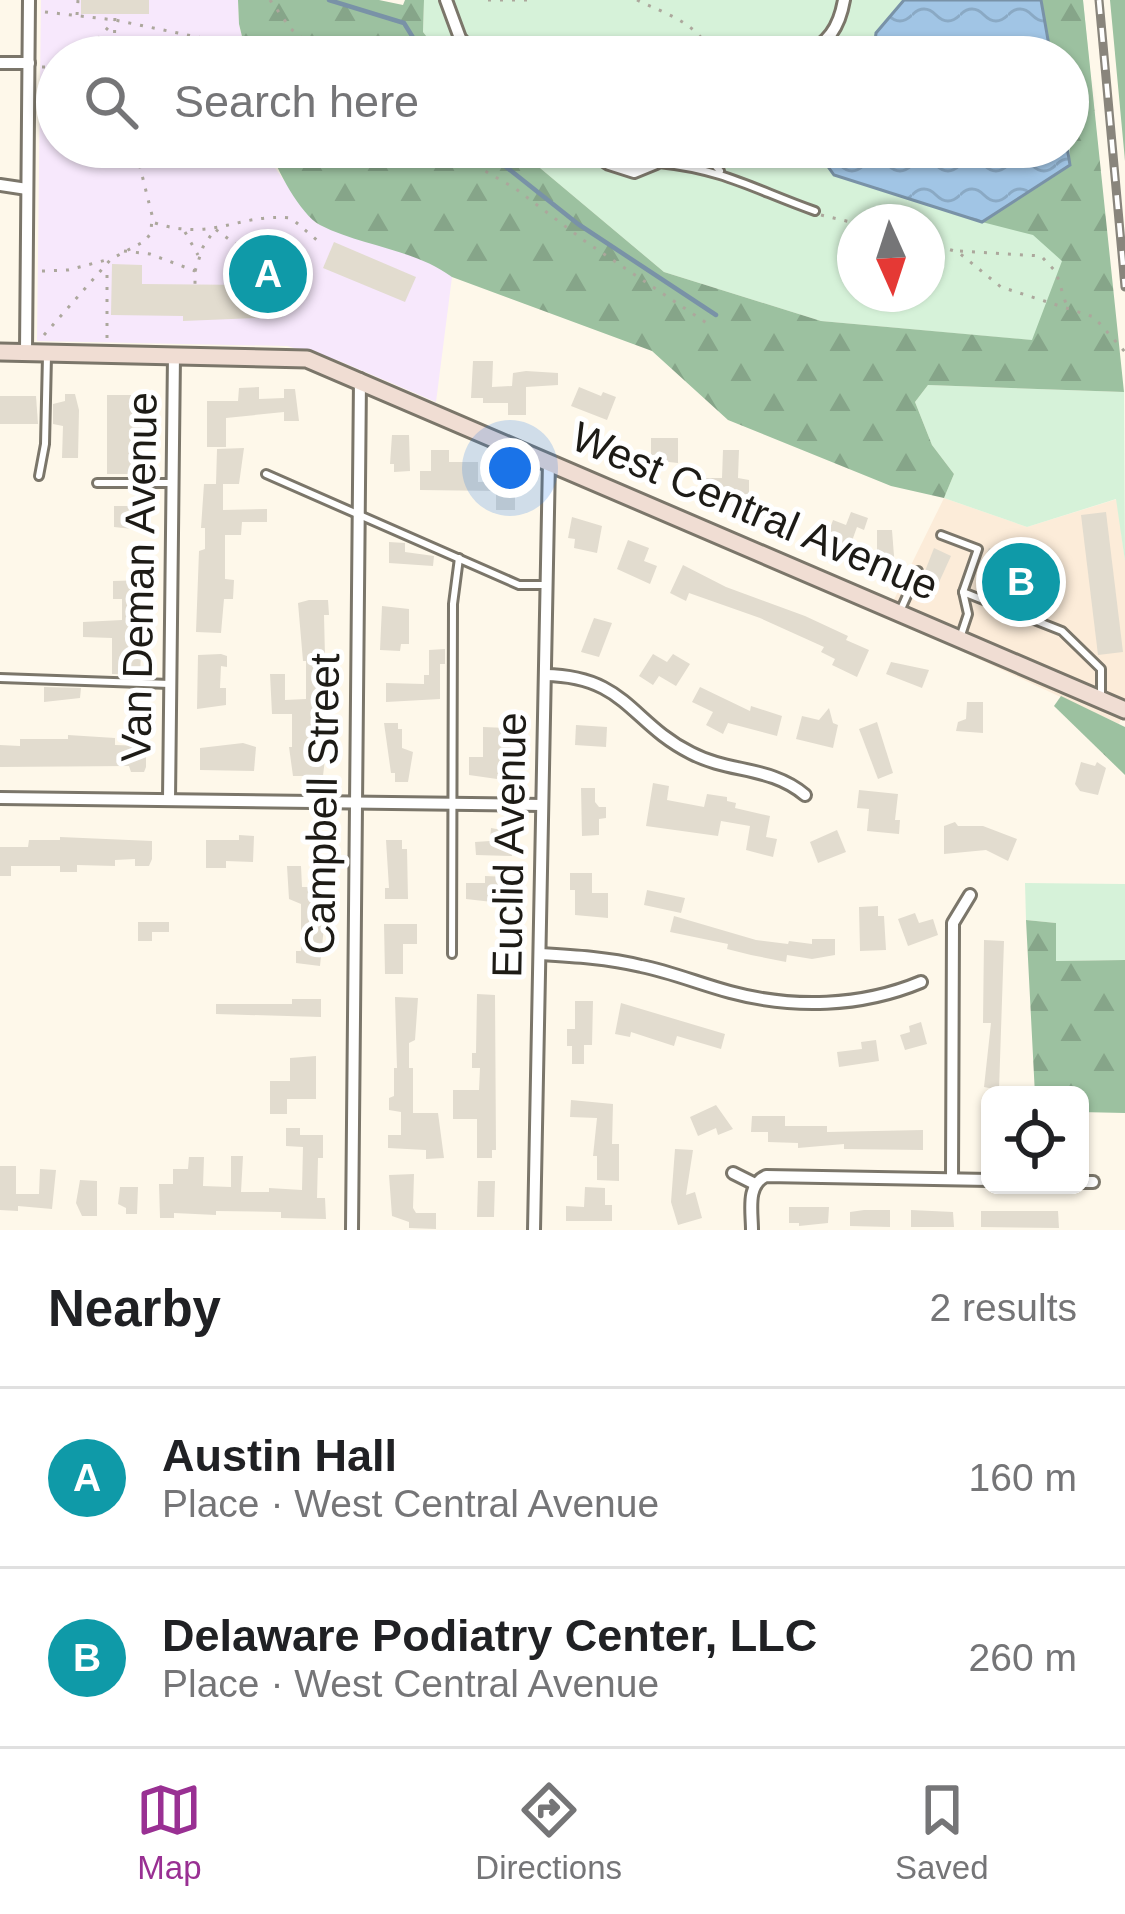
<!DOCTYPE html>
<meta charset="utf-8">
<style>
body{margin:0;font-family:Helvetica,sans-serif;background:#f2f2f2;color:#202124}
.controls{position:absolute;right:36px;bottom:36px;display:grid;overflow:hidden;border-radius:18px;box-shadow:0 3px 9px #0004}
.controls button{width:108px;height:108px;display:grid;place-items:center;padding:0;border:0;border-bottom:3px solid #e0e0e0;background:#fff;color:#202124;font:60px sans-serif}
.compass{position:absolute;left:837px;top:204px;width:108px;height:108px;border-radius:50%;background:#fff;box-shadow:0 3px 9px #0004;rotate:177deg}
.you{position:absolute;left:510px;top:468px;width:42px;height:42px;margin:-30px;border:9px solid #fff;border-radius:50%;background:#1a73e8;box-shadow:0 0 0 18px #1a73e833}
.badge{display:grid;place-items:center;width:78px;height:78px;border-radius:50%;background:#993093;color:#fff;font-size:39px;font-weight:700}
.pin{position:absolute;translate:-50% -50%;border:6px solid #fff;box-shadow:0 3px 12px #0006}
.list{margin:0;padding:0;list-style:none}
h2{display:flex;justify-content:space-between;align-items:center;height:156px;margin:0;padding:0 48px;font-size:51px}
h2 small{font-size:39px;font-weight:400;color:#757577}
.list li{display:grid;grid-template-columns:78px 1fr auto;gap:36px;align-items:center;box-sizing:border-box;height:180px;padding:0 48px;border-top:3px solid #e0e0e0}
.list b{display:block;font-size:45px;white-space:nowrap}
.list p{margin:0;font-size:39px;white-space:nowrap;color:#757577}
.list em{font-size:39px;font-style:normal;color:#757577}
.icon{flex:none;width:66px;height:66px;fill:none;stroke:currentColor;stroke-width:2;stroke-linecap:round;stroke-linejoin:round}
.map{position:relative;flex:none;width:1125px;height:1230px;overflow:hidden}
.search{position:absolute;background:#fff;box-shadow:0 3px 9px #0004;left:36px;right:36px;top:36px;height:132px;display:flex;align-items:center;gap:30px;box-sizing:border-box;padding:0 42px;border-radius:66px;color:#757577;font-size:45px}
.sheet{height:516px;background:#fff}
nav{display:flex;justify-content:space-around;align-items:center;box-sizing:border-box;height:168px;border-top:3px solid #e0e0e0;background:#fff;font-size:33px;color:#757577}
nav a{display:grid;justify-items:center;gap:6px}
nav .on{color:#993093}
.map>svg:first-child{display:block}
.commercial{fill:#fcecd9}
.education{fill:#f7e8fc}
.green{fill:#d6f2d9;fill-rule:evenodd}
.forest{fill:url(#forest-firs)}
.water{fill:url(#water-waves);stroke:#7992a7;stroke-width:3}
.lines{fill:none;stroke-linecap:round;stroke-linejoin:round}
.stream{stroke:#7992a7;stroke-width:4.5}
.building{fill:#e2dccf}
.service-casing{stroke:#7b766a;stroke-width:12}
.minor-casing{stroke:#7b766a;stroke-width:16}
.secondary-casing{stroke:#7b766a;stroke-width:21}
.path{stroke:#aca79c;stroke-width:3;stroke-dasharray:3 9;stroke-linecap:butt}
.service{stroke:#fff;stroke-width:6}
.minor{stroke:#fff;stroke-width:10}
.secondary{stroke:#f0ddd3;stroke-width:15}
.rail-casing{stroke:#89857c;stroke-width:9}
.rail{stroke:#fff;stroke-width:4.5;stroke-dasharray:14;stroke-linecap:butt}
.labels{text-anchor:middle;dominant-baseline:central;stroke-width:10;stroke-linejoin:round;paint-order:stroke}
.street-label{font-size:42px;fill:#1d1b16;stroke:#fff}
</style>
<div class="map">
<svg width="1125" height="1230" viewBox="0 0 1125 1230">
<defs>
<pattern id="forest-firs" width="22" height="20" patternUnits="userSpaceOnUse" patternTransform="scale(3)"><rect width="22" height="20" fill="#9cc1a0"/><path d="M5 1l3.5 6h-7zM16 11l3.5 6h-7z" fill="#86a589"/></pattern>
<pattern id="water-waves" width="16" height="10" patternUnits="userSpaceOnUse" patternTransform="scale(3)"><rect width="16" height="10" fill="#a1c5e5"/><path d="M0 5q4-4 8 0t8 0" fill="none" stroke="#8aa9c4"/></pattern>
</defs>
<rect width="100%" height="100%" fill="#fef8ea"/>
<polygon class="commercial" points="944,498 1027,527 1117,499 1125,561 1125,709 1119,724 886,616"/>
<polygon class="education" points="41,0 238,0 239,24 247,57 57,57 57,147 270,147 275,168 316,223 428,260 452,277 436,402 337,360 287,346 37,341"/>
<g class="green">
<path d="M424,0h659l35,348 -297,-27 -157,-49 -149,-125h553v-90h-625l-20,-25zM855,222h72v72h-72z"/>
<polygon points="928,385 1124,392 1125,561 1116,499 1027,527 944,498 954,474 932,445 915,402"/>
<polygon points="1025,883 1125,884 1125,960 1055,961 1056,923 1026,920"/>
</g>
<g class="forest">
<polygon points="238,0 379,0 403,5 405,0 424,0 423,32 443,57 247,57 239,24"/>
<path d="M1041,0h42l41,392 -196,-7 -13,17 17,43 22,29 -10,24 -53,-12 -163,-66 -76,-69 -200,-74c-40,-29 -89,-30 -132,-52 -19,-10 -45,-57 -50,-78h245l149,125 157,49 211,19 30,-79 -29,-26 -51,-13 88,-57 -2,-108h-17z"/>
<polygon points="1110,0 1125,0 1125,161"/>
<polygon points="1061,696 1125,727 1125,775 1054,706"/>
<polygon points="1026,920 1056,923 1056,961 1125,960 1125,1113 1080,1112 1080,1095 1035,1095"/>
</g>
<g class="water">
<polygon points="904,0 1041,0 1051,57 873,57 876,33"/>
<polygon points="814,147 1067,147 1070,165 982,222 834,175"/>
</g>
<g class="lines">
<g class="stream">
<polyline points="329,0 404,23 425,57"/>
<polyline points="481,147 578,224 716,315"/>
</g>
</g>
<g class="building">
<rect x="81" y="0" width="68" height="14"/>
<polygon points="334,242 416,277 405,302 323,268"/>
<polygon points="253,245 284,245 283,317 183,321 183,316 111,315 112,264 142,265 142,284 252,285"/>
<polygon points="473,361 493,361 492,387 512,386 513,373 526,371 558,373 558,385 526,387 526,415 508,415 508,403 483,403 483,398 471,398"/>
<polygon points="259,387 259,399 284,398 284,389 295,389 299,421 284,421 284,412 226,418 226,447 207,447 207,401 238,401 239,388"/>
<polygon points="579,387 601,396 603,392 616,397 607,420 571,406"/>
<polygon points="65,394 75,394 79,410 78,458 62,458 63,426 53,424 53,404 65,401"/>
<rect x="107" y="395" width="35" height="79"/>
<polygon points="0,396 36,396 38,424 0,424"/>
<polygon points="392,435 409,435 410,471 394,472 394,464 390,464"/>
<polygon points="651,438 678,438 678,463 651,460"/>
<polygon points="244,448 239,484 216,484 217,449"/>
<polygon points="431,450 449,450 449,462 478,462 478,482 515,481 515,510 496,510 496,491 420,490 420,471 431,471"/>
<polygon points="723,450 739,450 738,478 749,480 749,512 731,512 731,500 699,498 699,483 706,483 706,478 722,478"/>
<polygon points="204,484 223,484 223,510 267,509 267,522 242,522 241,535 225,535 225,579 234,580 233,599 224,599 221,633 196,632 199,551 205,549 205,528 201,528"/>
<polygon points="114,506 142,506 142,530 114,527"/>
<polygon points="851,512 868,518 864,530 857,527 848,552 825,543 833,520 846,525"/>
<polygon points="1106,512 1123,652 1098,655 1081,515"/>
<polygon points="572,517 602,526 597,553 574,548 575,539 568,538"/>
<polygon points="877,530 892,530 895,569 877,569"/>
<polygon points="628,540 649,548 644,561 657,566 650,584 617,569"/>
<polygon points="389,542 405,543 405,552 434,556 433,566 389,563"/>
<polygon points="934,548 951,556 935,591 920,584"/>
<polygon points="989,548 1051,574 1045,589 1052,591 1043,613 1012,600 1016,591 978,576"/>
<polygon points="683,565 726,587 805,616 848,636 846,640 869,650 857,677 832,665 835,659 821,652 824,647 760,618 689,593 686,601 670,593"/>
<polygon points="147,580 147,631 142,631 140,675 112,674 112,638 83,637 83,622 122,620 122,599 113,599 113,581"/>
<polygon points="309,600 328,600 329,615 324,615 327,741 323,776 293,776 289,747 292,747 292,714 272,714 270,674 285,674 285,700 306,699 306,661 303,661 298,603"/>
<polygon points="382,606 409,609 409,644 401,644 400,651 380,650"/>
<polygon points="594,618 612,623 599,657 581,652"/>
<polygon points="445,649 445,664 440,664 440,699 386,702 386,683 424,684 424,675 429,675 429,650"/>
<polygon points="221,654 227,656 227,667 221,666 220,688 226,688 226,705 197,709 198,655"/>
<polygon points="653,654 667,662 673,654 690,664 676,686 659,676 653,685 639,676"/>
<polygon points="891,662 929,670 922,688 886,674"/>
<polygon points="44,687 81,688 80,698 44,702"/>
<polygon points="700,687 750,711 751,706 782,716 777,736 728,723 723,734 706,725 713,712 692,702"/>
<polygon points="967,702 983,702 983,733 956,731 958,722 966,719"/>
<polygon points="829,708 833,723 838,725 833,748 796,739 802,716 819,720"/>
<polygon points="877,722 893,773 878,779 859,729"/>
<polygon points="384,723 398,723 398,729 402,729 402,748 413,752 408,782 395,782 395,773 391,773"/>
<polygon points="576,725 607,727 606,747 575,745"/>
<polygon points="483,727 507,728 507,736 511,736 510,776 497,776 497,779 469,775 469,757 483,757"/>
<polygon points="68,735 115,738 115,745 146,746 146,767 144,772 131,772 129,766 0,767 0,745 20,746 20,739 68,739"/>
<polygon points="243,743 256,747 254,771 200,770 200,748"/>
<polygon points="1081,762 1095,766 1097,762 1106,768 1098,795 1080,791 1075,784"/>
<polygon points="653,783 669,786 667,800 704,807 707,794 727,797 727,801 736,803 735,808 770,816 766,837 777,839 773,857 746,850 750,826 721,821 718,836 646,826"/>
<polygon points="581,788 595,788 595,802 599,807 606,807 606,818 599,819 599,835 582,836"/>
<polygon points="859,790 898,794 895,820 900,820 899,834 867,831 869,809 857,808"/>
<polygon points="955,822 958,826 983,826 1017,839 1008,861 986,850 944,854 944,826"/>
<polygon points="491,828 512,832 512,856 476,855 475,842 490,841"/>
<polygon points="837,830 846,852 818,863 810,842"/>
<polygon points="239,835 254,836 253,862 226,861 226,868 206,868 206,840 239,840"/>
<polygon points="60,837 152,841 152,859 149,866 135,866 135,859 115,860 115,866 77,865 77,872 60,872 60,866 11,866 11,876 0,876 0,847 28,847 29,840 60,840"/>
<polygon points="386,840 402,840 402,849 407,849 408,899 385,899 385,888 389,888"/>
<polygon points="287,866 301,866 302,887 328,887 320,966 296,963 296,951 301,951 301,904 289,899"/>
<polygon points="570,873 592,873 592,893 608,893 608,918 575,915 575,890 570,890"/>
<polygon points="485,876 511,877 510,904 466,899 466,883 485,883"/>
<polygon points="647,890 685,898 681,913 644,905"/>
<polygon points="878,906 878,916 884,916 886,950 860,951 859,907"/>
<polygon points="915,913 919,923 933,919 938,935 908,946 898,919"/>
<polygon points="674,916 756,940 788,944 789,941 812,944 812,939 835,939 835,955 812,959 787,955 786,962 751,955 727,949 728,944 670,932"/>
<polygon points="138,922 169,922 169,932 152,932 152,941 138,941"/>
<polygon points="384,924 417,924 417,944 403,944 403,974 385,974"/>
<polygon points="984,940 1004,941 999,1090 984,1087 991,1023 983,1023"/>
<polygon points="477,994 495,995 496,1150 492,1150 492,1158 477,1158 477,1119 453,1119 453,1090 479,1090 480,1068 472,1068 472,1053 476,1053"/>
<polygon points="395,997 418,998 415,1040 409,1043 409,1068 413,1068 413,1113 438,1113 444,1158 426,1159 426,1150 388,1148 388,1135 401,1135 401,1112 389,1110 389,1098 394,1096 394,1068 397,1068"/>
<polygon points="292,999 321,999 321,1017 216,1014 216,1004 292,1004"/>
<polygon points="575,1001 593,1001 592,1045 584,1045 584,1064 572,1064 572,1046 567,1046 567,1029 575,1029"/>
<polygon points="621,1003 725,1034 721,1049 677,1036 674,1046 631,1032 630,1037 615,1034"/>
<polygon points="921,1022 927,1044 905,1050 900,1035 910,1032 909,1026"/>
<polygon points="876,1040 879,1061 839,1067 837,1052 862,1049 861,1042"/>
<polygon points="316,1056 316,1099 287,1099 287,1114 270,1114 270,1081 290,1081 290,1058"/>
<polygon points="571,1100 613,1104 612,1144 619,1144 619,1181 597,1180 597,1156 593,1156 597,1118 570,1117"/>
<polygon points="716,1105 733,1129 718,1135 716,1128 698,1136 690,1117"/>
<polygon points="752,1116 785,1116 785,1126 827,1126 827,1132 923,1130 923,1150 844,1149 844,1144 798,1148 798,1143 768,1142 768,1132 751,1132"/>
<polygon points="286,1128 300,1128 300,1135 323,1135 323,1158 318,1158 317,1198 325,1198 326,1219 281,1218 281,1212 216,1211 216,1215 174,1213 174,1218 160,1218 159,1184 173,1184 173,1169 188,1169 189,1157 204,1157 203,1186 231,1187 231,1156 243,1156 241,1192 269,1192 269,1188 302,1190 303,1147 286,1146"/>
<polygon points="675,1149 693,1150 686,1195 695,1192 702,1218 678,1225 671,1202"/>
<polygon points="0,1166 16,1166 16,1194 39,1194 40,1169 56,1170 52,1209 18,1206 18,1211 0,1210"/>
<polygon points="414,1174 413,1208 416,1213 436,1213 436,1229 409,1228 409,1222 392,1216 389,1175"/>
<polygon points="80,1180 97,1181 97,1216 82,1216 76,1203"/>
<polygon points="478,1181 495,1181 494,1217 477,1217"/>
<polygon points="120,1187 138,1187 137,1214 126,1214 126,1208 118,1204"/>
<polygon points="585,1187 605,1188 605,1205 612,1205 612,1221 566,1221 566,1206 584,1207"/>
<polygon points="789,1207 829,1207 828,1223 799,1226 799,1223 789,1223"/>
<polygon points="864,1210 890,1210 890,1227 850,1226 850,1212"/>
<polygon points="911,1210 953,1212 954,1227 911,1227"/>
<polygon points="981,1211 1058,1211 1059,1228 981,1227"/>
</g>
<g class="lines">
<defs>
<g id="service">
<polyline points="699,147 720,171"/>
<path d="M659,163c67,7 96,27 156,48"/>
<polyline points="266,474 519,585 547,585"/>
<polyline points="39,476 45,444 47,356"/>
<polyline points="97,483 173,483"/>
<polyline points="941,535 978,549 963,592 968,614 961,635"/>
<polyline points="963,592 1062,631 1101,669 1101,696"/>
<polyline points="901,609 918,571"/>
<polyline points="0,678 170,684"/>
<polyline points="452,954 453,604 459,558"/>
</g>
<g id="minor">
<polyline points="446,0 460,38 476,57"/>
<path d="M803,57c25,-15 36,-28 41,-57"/>
<polyline points="0,63 29,63"/>
<polyline points="583,147 609,164 634,172 656,163 671,147"/>
<polyline points="0,185 27,189"/>
<polyline points="26,352 29,0"/>
<path d="M545,675c81,1 86,48 146,78 38,20 80,13 114,42"/>
<polyline points="0,798 542,805"/>
<polyline points="169,800 174,355"/>
<path d="M540,954c34,2 68,4 101,12 30,6 59,18 89,26 63,17 131,15 191,-10"/>
<polyline points="733,1173 755,1184"/>
<polyline points="952,1179 953,923 970,895"/>
<polyline points="1080,1182 1093,1182"/>
<polyline points="352,1230 360,379"/>
<polyline points="534,1230 549,461"/>
<path d="M752,1230c0,-19 -6,-45 14,-54l224,4"/>
</g>
<polyline id="secondary" points="0,352 307,359 1125,710"/>
</defs>
<use href="#service" class="service-casing"/>
<use href="#minor" class="minor-casing"/>
<use href="#secondary" class="secondary-casing"/>
<g class="path">
<polyline points="270,0 291,29 325,57"/>
<polyline points="488,0 527,0"/>
<path d="M637,0c31,15 62,23 76,57"/>
<polyline points="45,12 115,20 202,38 202,57"/>
<polyline points="77,15 78,0"/>
<polyline points="82,57 114,21"/>
<polyline points="114,57 115,14"/>
<polyline points="42,67 57,67"/>
<polyline points="444,147 516,189 586,242 708,324"/>
<polyline points="821,215 855,223"/>
<path d="M155,223c59,19 82,-10 136,-5l27,23"/>
<polyline points="185,232 198,255"/>
<polyline points="927,243 958,252 1001,287 1094,317 1125,352"/>
<polyline points="124,251 150,254 195,271 195,284"/>
<polyline points="960,251 1041,256 1056,272 1067,307"/>
<polyline points="42,271 68,270 110,259"/>
<polyline points="195,271 203,247 215,229 234,243 253,248"/>
<polyline points="44,335 111,259 145,241 151,233 152,215 135,147"/>
<polyline points="107,338 107,267"/>
</g>
<use href="#service" class="service"/>
<use href="#minor" class="minor"/>
<use href="#secondary" class="secondary"/>
<defs>
<polyline id="rail" points="1099,0 1125,287"/>
</defs>
<use href="#rail" class="rail-casing"/>
<use href="#rail" class="rail"/>
</g>
<g class="labels">
<g class="street-label">
<text transform="translate(755 511) rotate(23)">West Central Avenue</text>
<text transform="translate(139 577) rotate(-89)">Van Deman Avenue</text>
<text transform="translate(322 804) rotate(-89)">Campbell Street</text>
<text transform="translate(509 845) rotate(-89)">Euclid Avenue</text>
</g>
</g>
</svg>
<div class="controls">
<button><svg class="icon" aria-label="locate" viewBox="0 0 24 24"><circle cx="12" cy="12" r="6"/><path d="M12 2v4M12 18v4M2 12h4M18 12h4"/></svg></button>
</div>
<svg class="compass" viewBox="-18 -18 36 36"><path d="M0-13l5 13h-10z" fill="#e53935"/><path d="M0 13l5-13h-10z" fill="#757577"/></svg>
<div class="you"></div>
<div class="pin badge" style="left:268px;top:274px;background:#0f9aa8">A</div>
<div class="pin badge" style="left:1021px;top:582px;background:#0f9aa8">B</div>
<div class="search"><svg class="icon" aria-label="search" viewBox="0 0 24 24"><circle cx="10" cy="10" r="6"/><path d="M15 15l6 6"/></svg>Search here</div>
</div>
<section class="sheet">
<h2>Nearby<small>2 results</small></h2>
<ul class="list">
<li><span class="badge" style="background:#0f9aa8">A</span><div><b>Austin Hall</b><p>Place · West Central Avenue</p></div><em>160 m</em></li>
<li><span class="badge" style="background:#0f9aa8">B</span><div><b>Delaware Podiatry Center, LLC</b><p>Place · West Central Avenue</p></div><em>260 m</em></li>
</ul>
</section>
<nav>
<a class="on"><svg class="icon" aria-label="map" viewBox="0 0 24 24"><path d="M3 6l6-2 6 2 6-2v14l-6 2-6-2-6 2zM9 4v14M15 6v14"/></svg>Map</a>
<a><svg class="icon" aria-label="directions" viewBox="0 0 24 24"><path d="M12 3l9 9-9 9-9-9zM9 14v-3h6M13 9l2 2-2 2"/></svg>Directions</a>
<a><svg class="icon" aria-label="saved" viewBox="0 0 24 24"><path d="M7 4h10v16l-5-4-5 4z"/></svg>Saved</a>
</nav>
